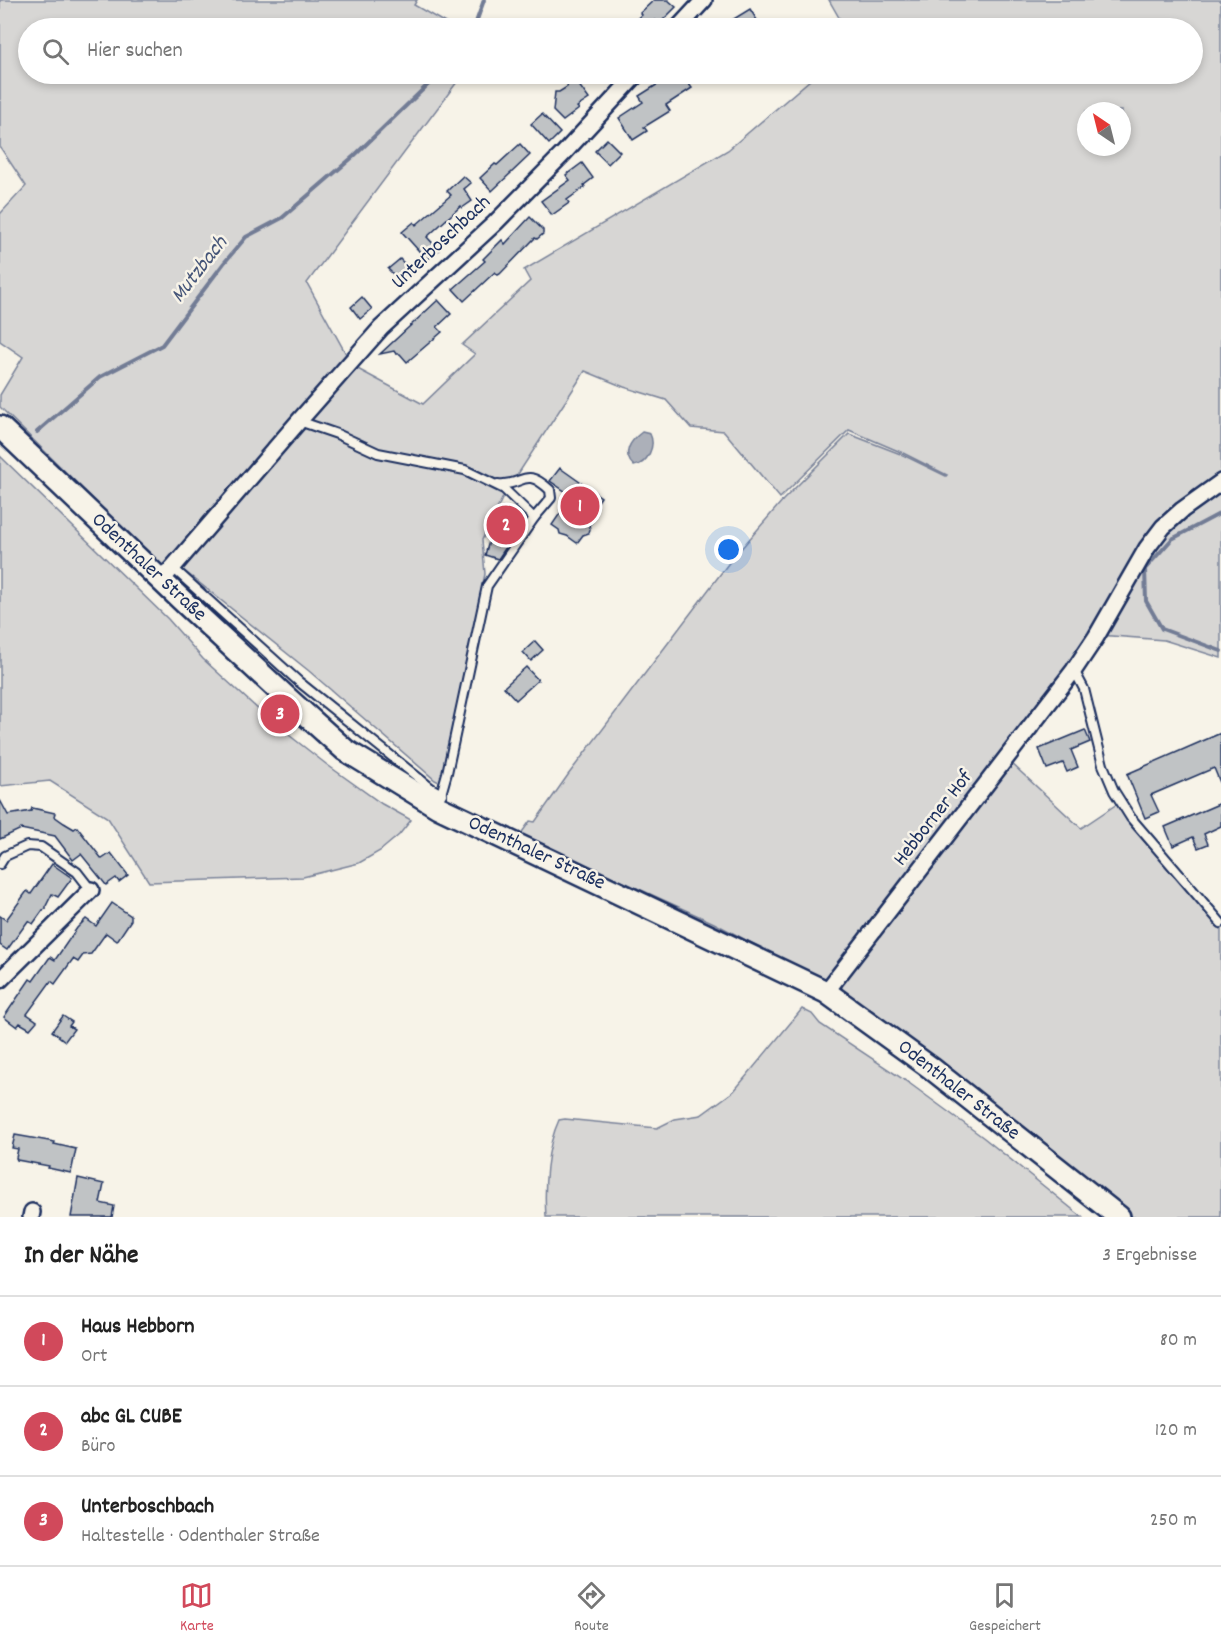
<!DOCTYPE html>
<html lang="de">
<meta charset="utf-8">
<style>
body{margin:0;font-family:Dekko,sans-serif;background:#f6f6f6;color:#222}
.compass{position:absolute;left:1077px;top:102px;width:54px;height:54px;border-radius:50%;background:#fff;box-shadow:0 3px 9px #0003;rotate:325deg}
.you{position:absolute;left:729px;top:550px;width:21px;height:21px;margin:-15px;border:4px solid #fff;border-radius:50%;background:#1a73e8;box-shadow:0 0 0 9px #1a73e833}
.badge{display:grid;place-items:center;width:39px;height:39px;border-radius:50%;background:#d1495b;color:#fff;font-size:20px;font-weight:700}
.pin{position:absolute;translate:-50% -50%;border:3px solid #fff;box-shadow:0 2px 6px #0006}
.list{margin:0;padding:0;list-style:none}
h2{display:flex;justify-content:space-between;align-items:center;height:78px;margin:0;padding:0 24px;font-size:26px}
h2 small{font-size:20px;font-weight:400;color:#767676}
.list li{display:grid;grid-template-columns:39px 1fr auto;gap:18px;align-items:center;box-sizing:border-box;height:90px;padding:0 24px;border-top:2px solid #e0e0e0}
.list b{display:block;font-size:22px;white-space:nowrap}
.list p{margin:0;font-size:20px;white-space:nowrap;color:#767676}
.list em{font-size:20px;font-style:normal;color:#767676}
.icon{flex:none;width:33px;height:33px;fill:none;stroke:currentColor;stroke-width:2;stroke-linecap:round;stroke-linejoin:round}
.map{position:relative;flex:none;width:1221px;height:1217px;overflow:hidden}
.search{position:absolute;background:#fff;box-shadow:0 3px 9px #0003;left:18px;right:18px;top:18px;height:66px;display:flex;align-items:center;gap:15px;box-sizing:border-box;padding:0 21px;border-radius:33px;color:#767676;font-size:22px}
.sheet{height:348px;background:#fff}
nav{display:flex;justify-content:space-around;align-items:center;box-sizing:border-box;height:84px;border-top:2px solid #e0e0e0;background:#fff;font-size:16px;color:#767676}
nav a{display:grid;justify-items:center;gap:3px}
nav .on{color:#d1495b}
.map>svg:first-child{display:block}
.green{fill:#d7d6d4;stroke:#798299;stroke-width:1.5;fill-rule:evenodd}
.water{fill:#acb0b9;stroke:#727c95;stroke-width:1.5}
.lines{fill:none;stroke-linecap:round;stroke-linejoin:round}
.stream{stroke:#727c95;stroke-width:4}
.building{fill:#c0c3c5;stroke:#1b2f5e;stroke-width:1.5}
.service-casing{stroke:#1b2f5e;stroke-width:12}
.minor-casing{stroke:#1b2f5e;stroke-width:20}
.secondary-casing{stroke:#1b2f5e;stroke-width:26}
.service{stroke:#f7f3e8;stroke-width:8}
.minor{stroke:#f7f3e8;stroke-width:15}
.secondary{stroke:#f7f3e8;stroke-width:21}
.labels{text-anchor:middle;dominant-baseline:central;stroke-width:5;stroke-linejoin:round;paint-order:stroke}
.street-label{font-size:21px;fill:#1b2f5e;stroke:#f7f3e8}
.water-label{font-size:22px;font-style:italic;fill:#465679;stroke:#f7f3e8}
</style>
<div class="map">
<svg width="1221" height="1217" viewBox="0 0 1221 1217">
<rect width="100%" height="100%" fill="#f7f3e8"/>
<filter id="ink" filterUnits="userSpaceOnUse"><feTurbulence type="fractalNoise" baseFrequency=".0167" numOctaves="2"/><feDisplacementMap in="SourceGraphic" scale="12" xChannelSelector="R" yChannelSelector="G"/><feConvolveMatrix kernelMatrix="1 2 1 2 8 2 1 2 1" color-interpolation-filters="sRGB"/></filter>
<g filter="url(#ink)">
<g class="green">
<polygon points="0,0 417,0 414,5 454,28 28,28 28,74 463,74 307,283 352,365 162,575 97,503 0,407 0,395 23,357 0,341 0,214 26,186 0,147"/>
<path d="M829,0h392v480l-41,28 -96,141 -253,327 -10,4 -107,-57 -194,-88 10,-14 5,1 33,-47 160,-211 55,-64 66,-66 54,21 43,21 1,-1 -44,-22 -54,-23 -69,68 -56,-67 -33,-3 -25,-28 -42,-13 -39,-16 -82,126 -21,43 3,34 -44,209 -6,-3 -126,-109 -127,-102 172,-202 69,37 52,-50 -13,-9 68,-64 -6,-11 204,-120 89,-76h375v-46h-347zM1086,111h36v36h-36z"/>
<polygon points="0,456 168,619 203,659 271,721 326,764 382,804 411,820 399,835 380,851 359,863 303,877 149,882 108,818 50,781 0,786"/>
<polygon points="1221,483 1221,658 1164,640 1099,635 1132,582 1182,510"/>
<path d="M1009,761l72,67 36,-24 13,21 91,104v288h-93l-285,-223 -2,-11c8,-12 19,-21 27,-34z"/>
<path d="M802,1009l10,5 8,10 89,59 75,55 98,79h-536c-2,-30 0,-69 13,-97l6,-1 92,9 18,-9 26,-4 33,-24z"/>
</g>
<path class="water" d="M642,432l8,2c6,11 -2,30 -16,32 -13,-12 -4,-25 8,-34z"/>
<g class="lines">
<g class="stream">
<polyline points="474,28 484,0"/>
<polyline points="37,432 100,377 162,345 224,263 246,237 282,218 354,156 439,74"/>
<polyline points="1221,513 1172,539 1145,569 1146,601 1162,629 1221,651"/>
</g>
</g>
<g class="building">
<polygon points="654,0 668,0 676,7 659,24 655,20 646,28 626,28 642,15 640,13"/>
<polygon points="750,9 762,28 719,28"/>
<polygon points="569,74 571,74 589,99 577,107 579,109 563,121 553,111 555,92 559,92 567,87"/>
<polygon points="662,74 703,74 688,83 692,88 666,105 670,111 644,127 647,131 633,140 619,118 643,102 639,96 666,79"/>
<polygon points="542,114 560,133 549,144 531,124"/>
<polygon points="607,139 620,152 608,164 595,151"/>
<polygon points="520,144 530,155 492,191 480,178 495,164 497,165"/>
<polygon points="582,163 593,178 584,185 585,187 567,200 569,203 552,215 541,201 570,180 566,175"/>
<polygon points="463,176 471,183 464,189 472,201 462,208 461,206 427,237 439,250 427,260 402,232 414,222 416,225 451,195 447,191"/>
<polygon points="530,217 543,230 543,234 537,239 535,238 500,274 498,275 495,272 464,301 453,289 485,261 483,259 502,240 505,244"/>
<polygon points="400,259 413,273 402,283 388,269"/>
<polygon points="362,297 372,309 360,319 351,307"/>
<polygon points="438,300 451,314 437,327 442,332 407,362 400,354 396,354 394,351 380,354"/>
<polygon points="560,468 601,497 590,514 595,518 589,525 590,529 589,533 583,535 577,543 567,536 560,534 559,530 552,525 572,496 550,481"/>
<polygon points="503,508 523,522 498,559 485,555 492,531 488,528"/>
<polygon points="535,641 543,650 531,661 523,652"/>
<polygon points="526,667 538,680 516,700 504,687"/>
<polygon points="1085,730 1090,742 1071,750 1078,767 1067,772 1063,763 1047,769 1039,749"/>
<polygon points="1221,733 1221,785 1214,768 1151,795 1159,812 1145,818 1127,774"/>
<polygon points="0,800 8,815 31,811 32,808 55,813 54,816 64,823 74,829 77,827 102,859 111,853 128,875 119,882 116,878 106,885 81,854 73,860 55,836 21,829 0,839"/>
<polygon points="1221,803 1221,826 1204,834 1208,844 1198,848 1193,837 1173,846 1165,827"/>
<polygon points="52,864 72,878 58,897 52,894 46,906 46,909 43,910 33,924 28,921 7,950 0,945 0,916 6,920 27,891 31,894"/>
<polygon points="112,903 131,916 131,920 117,941 106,933 91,954 83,955 78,962 73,959 55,984 51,981 27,1014 37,1021 30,1029 20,1023 17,1027 4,1017 30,979 33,981 50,957 55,960 77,928 86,919 96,926"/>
<polygon points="63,1016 72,1022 69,1026 74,1029 65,1041 52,1031"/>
<polygon points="15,1135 55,1142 54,1144 76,1149 71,1173 48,1168 49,1166 17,1160 16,1158 18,1149 12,1148"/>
<polygon points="78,1178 104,1184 100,1203 114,1206 112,1217 71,1217"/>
</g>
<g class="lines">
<defs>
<g id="service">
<polyline points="299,421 337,434 378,453 465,470 504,489 534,518 487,586 447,773 438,805"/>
<path d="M498,484c26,3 25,-19 52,6l1,8 -17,20"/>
<polyline points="173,568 298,681 431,788 442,794"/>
<polyline points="1074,670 1084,689 1103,765 1114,791 1131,818 1221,923"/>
<polyline points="0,864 5,856 27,846 41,847 77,872 91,890"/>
</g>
<g id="minor">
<polyline points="678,28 704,0"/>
<polyline points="161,581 299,421 381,328 495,223 563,154 637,74"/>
<polyline points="0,980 91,890"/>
<polyline points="826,992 1074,670 1096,637 1147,548 1163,527 1182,510 1221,482"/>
<polyline points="31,1217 32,1212"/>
</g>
<polyline id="secondary" points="0,427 188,606 286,697 345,750 438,807 826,992 931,1068 1119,1217"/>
</defs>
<use href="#service" class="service-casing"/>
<use href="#minor" class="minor-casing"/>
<use href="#secondary" class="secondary-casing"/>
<use href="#service" class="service"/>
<use href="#minor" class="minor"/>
<use href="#secondary" class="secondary"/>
</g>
</g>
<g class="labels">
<g class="street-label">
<text transform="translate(442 243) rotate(-43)">Unterboschbach</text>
<text transform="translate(148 568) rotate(43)">Odenthaler Straße</text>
<text transform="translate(934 819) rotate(-52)">Hebborner Hof</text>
<text transform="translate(536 854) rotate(25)">Odenthaler Straße</text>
<text transform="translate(958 1091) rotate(38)">Odenthaler Straße</text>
</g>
<g class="water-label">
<text transform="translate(200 270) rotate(-52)">Mutzbach</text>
</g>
</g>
</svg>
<svg class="compass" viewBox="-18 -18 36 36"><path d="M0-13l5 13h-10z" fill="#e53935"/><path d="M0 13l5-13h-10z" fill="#767676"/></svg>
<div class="you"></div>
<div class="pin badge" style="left:580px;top:506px">1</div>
<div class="pin badge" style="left:506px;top:525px">2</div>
<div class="pin badge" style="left:280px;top:714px">3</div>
<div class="search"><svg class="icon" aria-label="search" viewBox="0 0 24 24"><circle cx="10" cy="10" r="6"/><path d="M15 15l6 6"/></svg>Hier suchen</div>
</div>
<section class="sheet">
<h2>In der Nähe<small>3 Ergebnisse</small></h2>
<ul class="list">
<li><span class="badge">1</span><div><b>Haus Hebborn</b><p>Ort</p></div><em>80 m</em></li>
<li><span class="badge">2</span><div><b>abc GL CUBE</b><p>Büro</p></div><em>120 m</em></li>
<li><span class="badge">3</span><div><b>Unterboschbach</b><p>Haltestelle · Odenthaler Straße</p></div><em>250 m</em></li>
</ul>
</section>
<nav>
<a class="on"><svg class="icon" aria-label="map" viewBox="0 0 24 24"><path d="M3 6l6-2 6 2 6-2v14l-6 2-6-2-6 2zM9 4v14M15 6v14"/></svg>Karte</a>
<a><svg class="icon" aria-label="directions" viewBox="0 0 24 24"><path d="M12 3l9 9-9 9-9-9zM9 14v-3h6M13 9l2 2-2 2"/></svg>Route</a>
<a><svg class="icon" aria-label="saved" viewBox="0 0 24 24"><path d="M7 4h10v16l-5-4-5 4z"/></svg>Gespeichert</a>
</nav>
